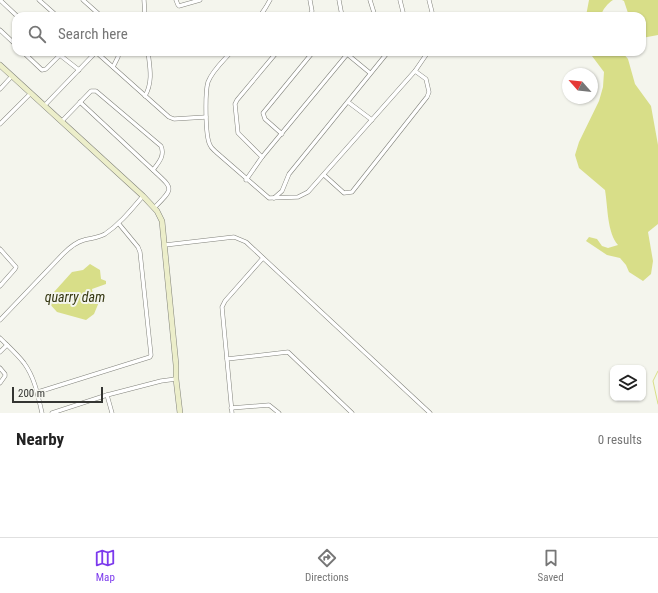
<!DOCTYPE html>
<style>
body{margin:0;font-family:"Roboto Condensed",sans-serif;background:#f2f2f2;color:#222}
.controls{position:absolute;right:12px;bottom:12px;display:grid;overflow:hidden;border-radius:8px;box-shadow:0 1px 3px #0004}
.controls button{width:36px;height:36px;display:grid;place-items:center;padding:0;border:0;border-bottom:1px solid #e0e0e0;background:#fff;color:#222;font:20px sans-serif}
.compass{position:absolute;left:562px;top:68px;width:36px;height:36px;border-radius:50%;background:#fff;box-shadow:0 1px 3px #0004;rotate:297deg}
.scale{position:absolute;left:12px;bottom:10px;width:91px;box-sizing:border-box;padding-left:4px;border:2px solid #343532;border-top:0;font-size:11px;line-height:14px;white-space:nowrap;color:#343532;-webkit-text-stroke:3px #f4f5ed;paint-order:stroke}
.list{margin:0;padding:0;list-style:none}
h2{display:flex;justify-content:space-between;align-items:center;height:52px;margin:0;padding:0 16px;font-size:17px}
h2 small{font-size:13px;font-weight:400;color:#767676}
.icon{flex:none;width:22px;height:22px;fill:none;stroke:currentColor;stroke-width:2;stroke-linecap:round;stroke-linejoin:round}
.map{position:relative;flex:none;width:658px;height:413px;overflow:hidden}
.search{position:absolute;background:#fff;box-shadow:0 1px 3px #0004;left:12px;right:12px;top:12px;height:44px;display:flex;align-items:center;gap:10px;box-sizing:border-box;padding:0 14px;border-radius:12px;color:#767676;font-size:15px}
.sheet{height:124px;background:#fff}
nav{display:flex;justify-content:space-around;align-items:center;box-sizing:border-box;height:56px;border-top:1px solid #e0e0e0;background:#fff;font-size:11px;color:#767676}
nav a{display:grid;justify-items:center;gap:2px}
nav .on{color:#7c3aed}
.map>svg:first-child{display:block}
.water{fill:#d8de88}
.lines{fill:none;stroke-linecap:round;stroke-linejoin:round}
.stream{stroke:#d8de88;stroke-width:1}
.street-casing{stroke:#81827b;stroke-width:4.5}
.secondary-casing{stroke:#81827b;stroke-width:6}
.street{stroke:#fff;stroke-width:3.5}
.secondary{stroke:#eceeca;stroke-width:5}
.labels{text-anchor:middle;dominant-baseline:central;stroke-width:4;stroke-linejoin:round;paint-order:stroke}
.water-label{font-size:14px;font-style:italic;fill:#353712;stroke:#f4f5ed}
</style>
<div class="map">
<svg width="658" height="413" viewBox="0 0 658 413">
<rect width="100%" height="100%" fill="#f4f5ed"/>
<g class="water">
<path d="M589,0h24c-5,3 -11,10 -12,16h-15z"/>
<polygon points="622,0 658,0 658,35 642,38 642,16 629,16 624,1"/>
<path d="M589,52h33l6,7 7,25 16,22 7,39v79l-10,8 5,29 -2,13 -8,7 -14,-9 -3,-7 -6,-7 -13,-3 -21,-14 3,-4 8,2 5,7 6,2 10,-3c-11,-13 -10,-37 -13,-55l-26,-22 -4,-13 4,-13 20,-41 4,-14 1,-15z"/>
<polygon points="90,264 100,270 101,279 106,281 106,284 92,289 93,295 99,302 94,314 86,320 57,312 48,302 54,292 72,272 83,270"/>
</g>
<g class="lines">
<polyline class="stream" points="658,371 653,381 658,404"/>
<defs>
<g id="street">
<polyline points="0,0 17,16"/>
<polyline points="39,0 57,16"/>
<polyline points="83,0 101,16"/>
<polyline points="144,0 145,16"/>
<polyline points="176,0 178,5 179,6 200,0"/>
<polyline points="339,0 342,16"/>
<polyline points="370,0 375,16"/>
<polyline points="400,0 404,16"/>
<polyline points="429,0 433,16"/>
<polyline points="260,16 266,7 270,0"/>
<polyline points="309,16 312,11 310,0"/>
<polyline points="0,30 16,45"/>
<polyline points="23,52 42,70 46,69 60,55"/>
<polyline points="56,52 79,70"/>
<polyline points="96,52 169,117 174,119 206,117"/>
<path d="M231,52c-8,9 -19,19 -23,30 -3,10 -3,54 2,63 1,3 4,5 6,7l53,46 29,-1 10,-5 107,-121 13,-19"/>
<polyline points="347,54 370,73"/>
<polyline points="113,67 118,57 119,52"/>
<polyline points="0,89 12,76"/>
<path d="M145,96c8,-14 5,-28 3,-44"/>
<polyline points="80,102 153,170"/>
<polyline points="348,102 372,120"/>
<polyline points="45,105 96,52"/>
<path d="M62,121l29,-30h5l65,55c4,10 -2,16 -8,24 20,19 22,17 1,38"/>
<polyline points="0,124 31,93"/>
<polyline points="282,134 265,119 263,113 313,52"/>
<polyline points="262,157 238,133 235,104 237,100 277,52"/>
<polyline points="324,175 344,193 352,192 427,97 429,92 426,79 415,71"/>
<polyline points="246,180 262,157 349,52"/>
<polyline points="274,198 282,191 289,174 315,142 388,52"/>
<polyline points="165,245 234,237 246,242 430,413"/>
<polyline points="0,249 16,267 15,269 0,286"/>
<path d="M0,320l63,-66c6,-6 13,-12 21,-14 7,-2 14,-2 21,-6 15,-10 26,-24 38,-38"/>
<path d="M0,338c8,8 17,16 24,25 11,15 14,33 18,50"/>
<polyline points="0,352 7,345"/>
<polyline points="227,359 288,352 352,413"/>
<polyline points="0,368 5,374 5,376 0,383"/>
<polyline points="38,392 150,357 151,355 140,252 138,247 119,224"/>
<polyline points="231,408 269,405 279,413"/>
<polyline points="52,413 107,395"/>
<polyline points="112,413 107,395 161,381 176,379"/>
<polyline points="232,413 222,307 225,301 263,258"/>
</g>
<polyline id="secondary" points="0,65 143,196 157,211 162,221 176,365 176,379 180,413"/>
</defs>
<use href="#street" class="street-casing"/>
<use href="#secondary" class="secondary-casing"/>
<use href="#street" class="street"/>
<use href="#secondary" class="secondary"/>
</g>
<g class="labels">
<g class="water-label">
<text x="75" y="297">quarry dam</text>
</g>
</g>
</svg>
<div class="controls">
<button><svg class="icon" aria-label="layers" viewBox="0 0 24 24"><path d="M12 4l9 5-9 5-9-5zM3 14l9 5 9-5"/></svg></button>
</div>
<svg class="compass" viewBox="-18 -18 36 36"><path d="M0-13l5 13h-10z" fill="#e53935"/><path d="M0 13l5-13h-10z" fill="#767676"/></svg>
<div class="scale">200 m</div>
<div class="search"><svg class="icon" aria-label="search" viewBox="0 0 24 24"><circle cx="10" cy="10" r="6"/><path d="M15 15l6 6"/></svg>Search here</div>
</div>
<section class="sheet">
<h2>Nearby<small>0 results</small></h2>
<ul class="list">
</ul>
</section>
<nav>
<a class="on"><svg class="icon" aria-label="map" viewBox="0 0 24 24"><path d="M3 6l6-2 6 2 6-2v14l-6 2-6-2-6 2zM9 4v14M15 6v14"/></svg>Map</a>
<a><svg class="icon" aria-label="directions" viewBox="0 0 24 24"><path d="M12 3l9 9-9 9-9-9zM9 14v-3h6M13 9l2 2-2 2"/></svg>Directions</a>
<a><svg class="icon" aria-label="saved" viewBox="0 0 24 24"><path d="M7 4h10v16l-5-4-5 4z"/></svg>Saved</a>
</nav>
